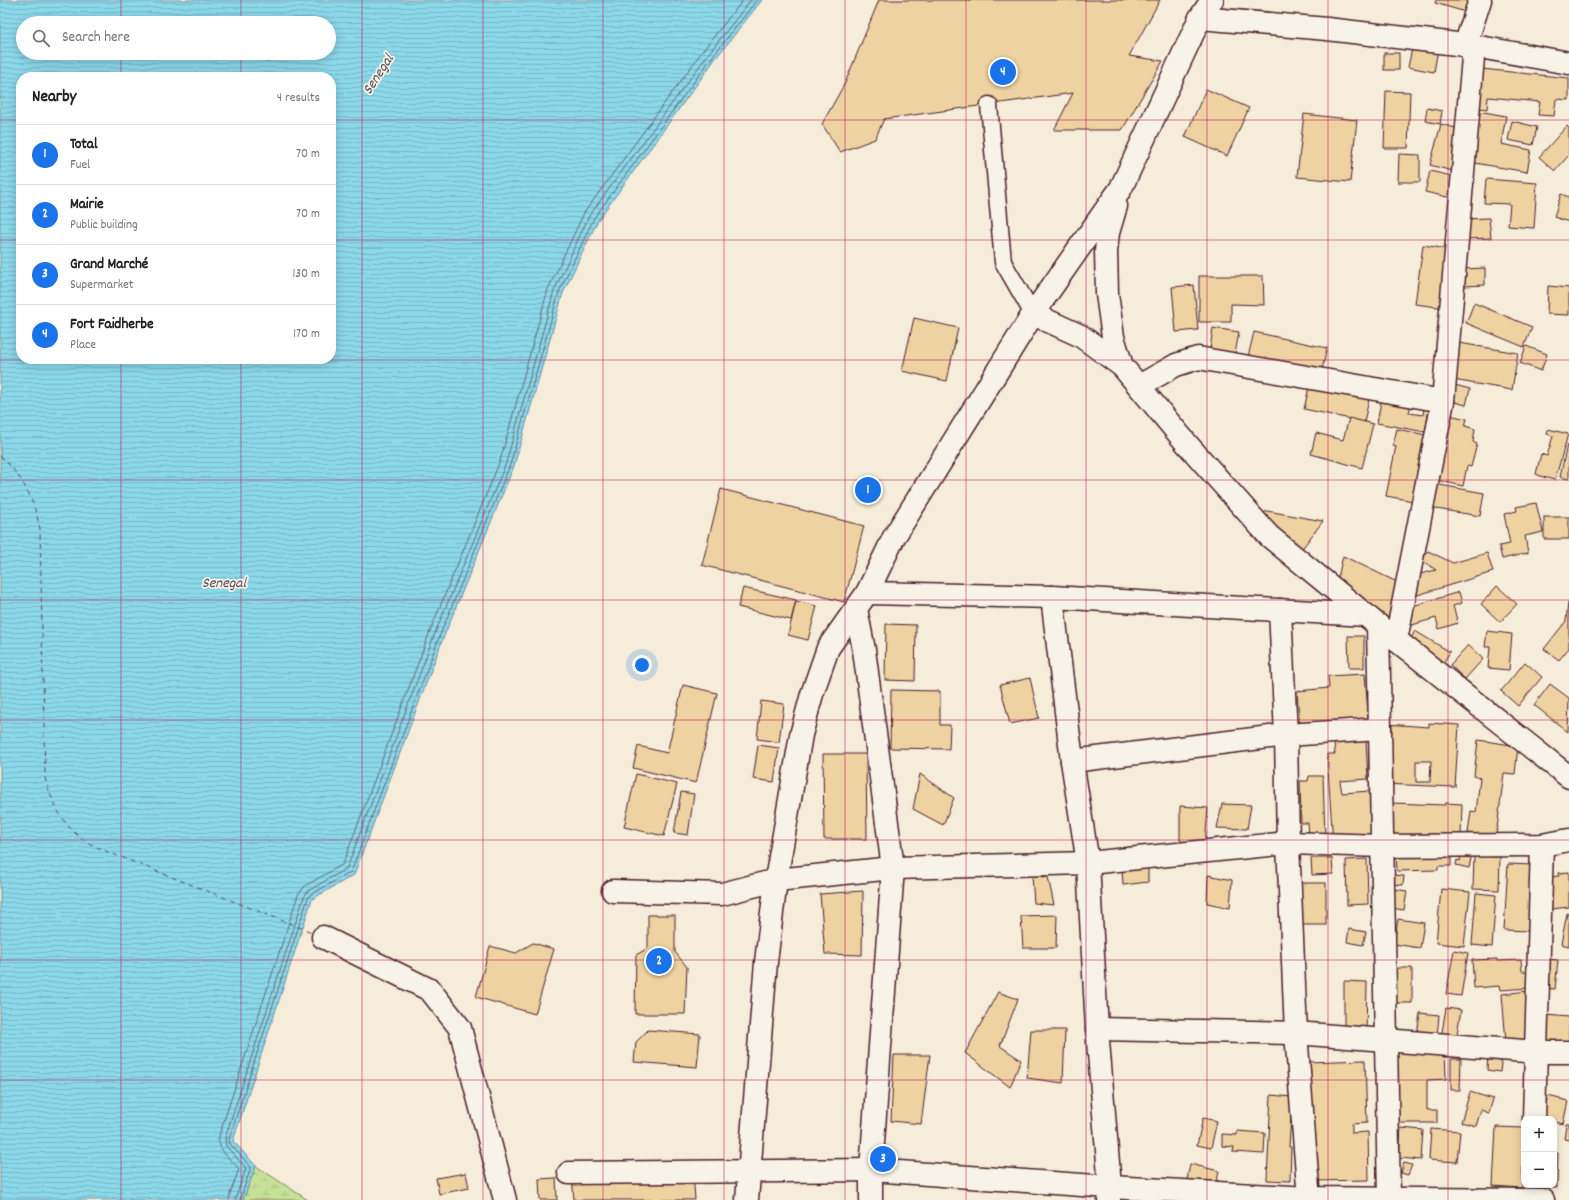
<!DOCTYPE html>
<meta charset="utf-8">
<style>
body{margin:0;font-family:Dekko,sans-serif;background:#f2f2f2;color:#202124}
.controls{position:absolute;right:12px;bottom:12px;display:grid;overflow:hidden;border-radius:8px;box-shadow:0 2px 10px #0003}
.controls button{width:36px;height:36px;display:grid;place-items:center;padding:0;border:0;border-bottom:1px solid #e0e0e0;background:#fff;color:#202124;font:20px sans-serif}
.you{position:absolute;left:642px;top:665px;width:14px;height:14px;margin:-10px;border:3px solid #fff;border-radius:50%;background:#1a73e8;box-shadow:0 0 0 6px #1a73e833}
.badge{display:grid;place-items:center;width:26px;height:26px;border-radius:50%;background:#1a73e8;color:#fff;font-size:13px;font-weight:700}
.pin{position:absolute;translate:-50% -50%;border:2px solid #fff;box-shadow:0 1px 4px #0006}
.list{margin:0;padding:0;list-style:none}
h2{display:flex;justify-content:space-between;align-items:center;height:52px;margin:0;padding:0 16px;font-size:17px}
h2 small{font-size:13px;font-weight:400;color:#757577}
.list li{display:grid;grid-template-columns:26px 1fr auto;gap:12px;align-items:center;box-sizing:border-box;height:60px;padding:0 16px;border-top:1px solid #e0e0e0}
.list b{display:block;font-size:15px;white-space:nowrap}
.list p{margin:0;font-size:13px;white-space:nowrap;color:#757577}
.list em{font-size:13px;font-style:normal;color:#757577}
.icon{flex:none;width:22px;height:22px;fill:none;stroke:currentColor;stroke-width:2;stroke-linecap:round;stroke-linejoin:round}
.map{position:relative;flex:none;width:1569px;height:1200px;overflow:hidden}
.search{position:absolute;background:#fff;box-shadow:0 2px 10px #0003;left:16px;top:16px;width:320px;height:44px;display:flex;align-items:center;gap:10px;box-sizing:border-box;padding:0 14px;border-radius:22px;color:#757577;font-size:15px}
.panel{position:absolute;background:#fff;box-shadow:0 2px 10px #0003;left:16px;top:72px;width:320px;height:292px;border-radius:16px}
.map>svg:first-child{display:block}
.wetland{fill:url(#wetland-marsh);stroke:#888060}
.water{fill:url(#water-rules);stroke:#718e9e;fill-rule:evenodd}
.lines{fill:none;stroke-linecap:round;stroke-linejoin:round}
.shore{stroke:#646977;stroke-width:1}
.ferry{stroke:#5a4d5b;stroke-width:1;stroke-dasharray:5 4;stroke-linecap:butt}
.building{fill:#eed2a2;stroke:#4a1f2b;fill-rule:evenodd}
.service-casing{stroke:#4a1f2b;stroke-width:19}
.minor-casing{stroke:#4a1f2b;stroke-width:25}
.tertiary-casing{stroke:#4a1f2b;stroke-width:25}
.service{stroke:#f7f3e8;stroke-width:16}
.minor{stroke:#f7f3e8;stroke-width:22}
.tertiary{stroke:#f7f3e8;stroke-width:22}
.grid{fill:none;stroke:#c2185b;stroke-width:1;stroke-opacity:0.55}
.labels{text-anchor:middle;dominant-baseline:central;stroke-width:3.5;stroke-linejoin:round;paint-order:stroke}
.water-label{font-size:15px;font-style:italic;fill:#5a4d5b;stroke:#f7f3e8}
</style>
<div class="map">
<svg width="1569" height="1200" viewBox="0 0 1569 1200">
<defs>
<pattern id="wetland-marsh" width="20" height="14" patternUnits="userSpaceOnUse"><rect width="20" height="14" fill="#c6e096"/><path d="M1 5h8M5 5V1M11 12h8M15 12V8" fill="none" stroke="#acc081"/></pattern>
<pattern id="water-rules" width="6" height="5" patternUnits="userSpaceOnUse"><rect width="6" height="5" fill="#8bd8ea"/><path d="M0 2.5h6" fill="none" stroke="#79b9c9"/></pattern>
</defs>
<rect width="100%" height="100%" fill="#f5ecda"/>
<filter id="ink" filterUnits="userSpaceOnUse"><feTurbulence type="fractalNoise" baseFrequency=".025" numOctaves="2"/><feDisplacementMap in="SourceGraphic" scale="8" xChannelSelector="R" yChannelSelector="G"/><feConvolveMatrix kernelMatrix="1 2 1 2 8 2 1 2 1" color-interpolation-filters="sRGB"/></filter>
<g filter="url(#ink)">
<polygon class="wetland" points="256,1166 308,1200 243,1200"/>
<path class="water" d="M0,0h762l-46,58 -118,162 -35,73 -49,173 -70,170 -90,239 -42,24 -79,242 23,25 -13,34h-243zM23,23h306v30h-306zM21,77h310v282h-310z"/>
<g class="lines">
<g class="shore">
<path d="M229,1200l1,-6 9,-25c-8,-10 -22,-18 -20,-33l79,-241 7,-9 38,-22 87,-233 70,-170 48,-172 36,-76 120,-164 39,-49"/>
<polyline points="235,1200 246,1168 226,1146 225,1138 304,897 308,891 347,868 435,633 506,463 554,291 589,216 709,53 751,0"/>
<polyline points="240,1200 251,1167 230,1144 229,1139 308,898 310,895 351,872 440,635 510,465 559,292 594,218 713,56 757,0"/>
</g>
<path class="ferry" d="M0,456c23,20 34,44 40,73l5,249c7,25 18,48 40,63 8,5 19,9 28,13l201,79"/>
</g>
<g class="building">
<polygon points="879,0 1160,0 1129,56 1163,61 1122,130 1054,130 1073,93 884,119 875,139 840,152 822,124 845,83"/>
<polygon points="1436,0 1473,0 1469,13 1435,3"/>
<polygon points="1413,44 1438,49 1434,72 1408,67"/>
<rect x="1384" y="53" width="15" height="17"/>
<polygon points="1482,69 1569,78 1569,100 1556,99 1554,116 1538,115 1540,102 1488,97 1487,109 1479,108"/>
<polygon points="1206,89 1249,108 1227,156 1185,137"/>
<polygon points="1386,91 1410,92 1408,148 1384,148"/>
<polygon points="1427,108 1442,111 1440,124 1425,121"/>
<polygon points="1478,111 1506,116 1501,144 1531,150 1527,172 1469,162"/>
<polygon points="1304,114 1357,120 1350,182 1297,177"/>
<polygon points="1512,121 1537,127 1533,145 1508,140"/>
<polygon points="1441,124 1466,131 1456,172 1430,165"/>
<polygon points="1567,126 1569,128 1569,155 1555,171 1539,157"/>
<polygon points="1399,154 1420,155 1420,182 1398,182"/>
<polygon points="1430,171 1456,177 1452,198 1425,192"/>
<polygon points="1486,179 1537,183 1534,228 1508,226 1510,204 1484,203"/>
<polygon points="1561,194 1569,197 1569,222 1554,217"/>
<polygon points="1489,218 1491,238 1467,239 1465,219"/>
<polygon points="1423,245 1453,250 1445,308 1415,304"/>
<polygon points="1485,268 1485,285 1464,286 1463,269"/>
<polygon points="1199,276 1263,276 1264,305 1231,304 1231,322 1199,322"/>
<polygon points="1194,285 1198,330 1176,332 1172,287"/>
<polygon points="1548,286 1569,288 1569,315 1547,314"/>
<polygon points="1474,303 1532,327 1524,347 1466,323"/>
<polygon points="914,318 958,328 947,381 902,371"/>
<polygon points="1213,328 1239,332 1235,354 1210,349"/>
<polygon points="1254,332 1327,348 1321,374 1248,357"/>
<polygon points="1459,343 1518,353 1512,390 1453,380"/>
<polygon points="1526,346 1547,354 1541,371 1520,363"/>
<polygon points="1310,383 1370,395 1364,422 1304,409"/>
<polygon points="1451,384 1470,389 1466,405 1447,400"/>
<path d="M1382,396l48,8 -5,28 -48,-9zM1411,404l13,3 -1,8 -14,-2z"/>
<polygon points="1445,414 1467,419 1465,426 1475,429 1473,442 1477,444 1471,467 1467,466 1463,486 1432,479"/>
<polygon points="1349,418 1373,424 1362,468 1311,454 1316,433 1343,440"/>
<polygon points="1397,429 1426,435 1413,501 1386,496 1396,446 1393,445"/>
<polygon points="1548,429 1568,434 1555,480 1543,477 1536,474 1541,454 1547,456 1553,436 1547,434"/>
<polygon points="1567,445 1569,445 1569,479 1560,477"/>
<polygon points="1434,484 1484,493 1480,516 1430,508"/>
<polygon points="721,489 864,526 844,602 702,565"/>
<polygon points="1536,503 1543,532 1525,536 1528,553 1502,559 1499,546 1510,544 1504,514 1517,511 1516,507"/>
<polygon points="1267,511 1323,521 1301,550 1262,514"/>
<rect x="1544" y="517" width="25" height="22"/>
<polygon points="1428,551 1453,563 1487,553 1493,572 1414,596 1420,574 1436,570 1421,560"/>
<polygon points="1343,556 1399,583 1391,624 1336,586"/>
<polygon points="1497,586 1517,604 1500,622 1481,604"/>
<polygon points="743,588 796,600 791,620 738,607"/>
<polygon points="1459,592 1462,603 1453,606 1458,623 1439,629 1436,618 1412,625 1406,608"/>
<polygon points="796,601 817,606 808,640 788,635"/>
<polygon points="1568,603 1569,603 1569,648 1559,660 1544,649 1566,621"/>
<polygon points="886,624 916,625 915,681 885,680"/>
<polygon points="1415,631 1450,652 1443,663 1408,643"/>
<polygon points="1487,631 1512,634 1509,670 1488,668 1490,647 1485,647"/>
<polygon points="1348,636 1364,636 1364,668 1349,668"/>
<polygon points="1468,645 1483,659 1465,679 1450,665"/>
<polygon points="1525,662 1542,677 1518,706 1501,691"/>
<polygon points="1365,674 1369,726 1300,731 1297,691 1329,688 1328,676"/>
<polygon points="1030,678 1039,718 1010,724 1000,685"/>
<polygon points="1550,684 1569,698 1568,732 1534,705"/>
<polygon points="683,685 717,693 696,783 633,768 638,746 667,753"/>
<polygon points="891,690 940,691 940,725 950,725 949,749 890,748"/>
<polygon points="761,701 784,704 779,742 757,739"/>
<path d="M1429,723l30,2 -4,62 -72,-3 3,-60 43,3zM1416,761h15l-1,21h-14z"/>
<polygon points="1478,740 1518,746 1515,774 1504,773 1496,836 1468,833 1471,811 1476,812 1480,778 1474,776"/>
<polygon points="1366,741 1368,779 1340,781 1342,793 1370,791 1373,841 1333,844 1327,754 1335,754 1334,743"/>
<polygon points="758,745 779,748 774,782 753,779"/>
<polygon points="823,754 866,754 867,839 824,839"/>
<polygon points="636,774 677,784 664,836 624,827"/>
<polygon points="920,774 954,798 943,825 913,809"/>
<polygon points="1309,776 1323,776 1325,838 1309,838 1308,823 1301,823 1300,781 1308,781"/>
<polygon points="681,792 694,794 688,835 674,833"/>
<polygon points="1391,803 1445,805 1445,803 1462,804 1461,835 1430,834 1429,837 1391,835"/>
<polygon points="1222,804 1251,805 1247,829 1217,828"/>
<polygon points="1180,806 1208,808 1205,844 1180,841"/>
<polygon points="1451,850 1451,866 1438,866 1438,870 1397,871 1396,852"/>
<polygon points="1472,853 1469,868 1456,865 1457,860 1460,861 1461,855"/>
<polygon points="1474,856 1500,857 1499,890 1473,889"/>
<polygon points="1311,858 1332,858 1333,874 1312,875"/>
<polygon points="1367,859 1368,904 1347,905 1346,860"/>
<polygon points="1148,864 1148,882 1123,885 1122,868"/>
<polygon points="1508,864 1533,865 1529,931 1504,930"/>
<polygon points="1569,872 1569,907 1552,909 1549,877 1559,876 1559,873"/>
<polygon points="1208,875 1232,880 1230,908 1207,903"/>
<polygon points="1395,875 1404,876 1403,885 1393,884"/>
<polygon points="1032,876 1048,877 1054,905 1034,903"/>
<rect x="1298" y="883" width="28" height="42"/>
<polygon points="1394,889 1407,891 1404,910 1391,908"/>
<polygon points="1441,889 1470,892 1464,946 1436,943"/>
<polygon points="863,891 862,955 825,954 820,894"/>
<polygon points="1476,893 1496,895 1492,947 1472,945"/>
<polygon points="1567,913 1569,914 1569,946 1561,944"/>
<polygon points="648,915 675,915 675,952 687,967 685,1014 635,1014 636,955 648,948"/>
<polygon points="1057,915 1056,948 1023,948 1021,916"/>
<polygon points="1398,919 1424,923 1420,948 1394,944"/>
<polygon points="1349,929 1366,932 1363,945 1347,942"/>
<polygon points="533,943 554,949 535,1014 476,997 490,946 516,953"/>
<polygon points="1454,950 1468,953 1461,996 1446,994"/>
<polygon points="1497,959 1497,961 1521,960 1522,971 1528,971 1530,988 1500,990 1499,986 1474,988 1472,960"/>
<polygon points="1545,959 1558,960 1555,989 1542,988"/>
<polygon points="1393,968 1412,968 1412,1003 1392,1003"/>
<polygon points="1344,981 1367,982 1366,1036 1344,1035"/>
<polygon points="1528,991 1532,1040 1506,1042 1502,994"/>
<polygon points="998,992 1018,999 1000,1046 1021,1060 1010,1087 965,1053"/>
<polygon points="1446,1008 1461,1010 1456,1040 1441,1038"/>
<polygon points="1420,1013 1439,1015 1437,1037 1417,1035"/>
<polygon points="1546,1015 1569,1017 1569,1042 1544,1040"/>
<polygon points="648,1030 700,1034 697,1067 634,1062 636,1042"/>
<polygon points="1031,1030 1065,1030 1063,1083 1027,1078"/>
<polygon points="1445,1051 1446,1079 1427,1080 1427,1110 1437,1110 1437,1123 1390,1123 1389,1052"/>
<polygon points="1488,1054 1502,1055 1500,1072 1487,1070"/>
<polygon points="894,1055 930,1055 921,1124 891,1121"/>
<polygon points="1451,1059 1461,1059 1460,1090 1451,1090"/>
<polygon points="1365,1060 1367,1123 1352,1124 1352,1133 1368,1132 1369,1180 1313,1181 1309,1062"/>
<polygon points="1470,1092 1493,1099 1489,1113 1481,1110 1476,1126 1461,1122"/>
<polygon points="1271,1095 1292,1097 1289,1147 1291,1147 1290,1181 1267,1180"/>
<polygon points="1548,1096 1568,1101 1563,1124 1554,1122 1554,1119 1543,1119"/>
<polygon points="1203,1118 1217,1121 1211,1148 1197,1145"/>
<polygon points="1566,1124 1569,1124 1569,1140 1564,1139"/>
<polygon points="1496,1127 1524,1128 1522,1188 1493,1186"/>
<polygon points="1401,1128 1423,1130 1421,1160 1399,1158"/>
<polygon points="1431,1129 1460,1131 1457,1162 1429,1160"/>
<polygon points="1237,1131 1265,1133 1264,1154 1233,1152 1234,1147 1222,1146 1222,1134 1237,1135"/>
<polygon points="1554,1153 1558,1153 1557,1188 1537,1188 1537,1185 1554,1185"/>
<polygon points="1404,1163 1412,1165 1408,1175 1401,1173"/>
<polygon points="1190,1164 1219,1171 1216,1186 1187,1180"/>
<polygon points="693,1172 695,1200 574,1200 572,1177"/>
<polygon points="466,1173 469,1188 439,1194 436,1178"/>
<polygon points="556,1178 557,1200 540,1200 539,1179"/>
</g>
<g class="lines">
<defs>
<polyline id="service" points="989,105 1003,262 1033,314"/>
<g id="minor">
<polyline points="1200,18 1327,29 1474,46 1569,63"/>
<polyline points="1465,46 1480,0"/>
<polyline points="1139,386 1176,365 1198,358 1443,401"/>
<polyline points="867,593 1052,597 1366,615"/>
<polyline points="1052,597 1072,761 1088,863 1097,1029 1110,1187 1109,1200"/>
<polyline points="856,609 864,650 893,868 871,1170 871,1200"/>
<polyline points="1280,610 1286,735 1288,843 1296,1033 1309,1200"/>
<polyline points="1378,625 1389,1198"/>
<polyline points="1396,640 1443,401 1474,46"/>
<polyline points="1072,761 1286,735 1380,729"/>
<polyline points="613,891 722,894 776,880 893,868 1088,863 1288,843 1382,846 1542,845 1569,840"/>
<polyline points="323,937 430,990 460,1028 505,1200"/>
<polyline points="1097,1029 1296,1033 1537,1052 1569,1052"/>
<polyline points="1534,1119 1542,845"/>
<polyline points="569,1173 871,1170 1110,1187 1309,1198 1543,1200"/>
</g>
<g id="tertiary">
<polyline points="1116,206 1108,233 1106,251 1107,294 1113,337 1122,366"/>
<polyline points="1033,314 1081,336 1122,366 1187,444 1269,536 1396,640 1569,777"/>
<polyline points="747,1200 766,962 776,880 801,735 812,694 828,648 867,593 894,537 1033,314 1121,188 1200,18 1212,0"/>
</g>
</defs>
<use href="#service" class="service-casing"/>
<use href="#minor" class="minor-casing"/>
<use href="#tertiary" class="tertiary-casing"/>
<use href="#service" class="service"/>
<use href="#minor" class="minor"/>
<use href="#tertiary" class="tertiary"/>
</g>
</g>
<path class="grid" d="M121,0v23M241,0v23M362,0v1200M483,0v1200M603,0v1200M724,0v1200M845,0v1200M966,0v1200M1086,0v1200M1207,0v1200M1328,0v1200M1448,0v1200M121,53v24M241,53v24M0,120h21M331,120h1238M0,240h21M331,240h1238M121,359v841M241,359v841M0,360h1569M0,480h1569M0,600h1569M0,720h1569M0,840h1569M0,960h1569M0,1080h1569"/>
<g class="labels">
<g class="water-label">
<text transform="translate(379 75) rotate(-57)">Senegal</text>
<text x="224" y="584">Senegal</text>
</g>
</g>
</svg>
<div class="controls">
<button>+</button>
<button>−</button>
</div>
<div class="you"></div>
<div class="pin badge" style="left:868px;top:490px">1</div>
<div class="pin badge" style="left:659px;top:961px">2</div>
<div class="pin badge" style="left:883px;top:1159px">3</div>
<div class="pin badge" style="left:1003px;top:72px">4</div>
<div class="search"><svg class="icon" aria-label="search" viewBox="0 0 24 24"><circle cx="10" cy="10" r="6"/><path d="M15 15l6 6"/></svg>Search here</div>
<section class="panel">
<h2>Nearby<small>4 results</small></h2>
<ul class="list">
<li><span class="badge">1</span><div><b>Total</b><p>Fuel</p></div><em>70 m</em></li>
<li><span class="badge">2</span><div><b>Mairie</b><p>Public building</p></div><em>70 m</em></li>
<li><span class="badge">3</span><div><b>Grand Marché</b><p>Supermarket</p></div><em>130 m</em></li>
<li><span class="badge">4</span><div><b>Fort Faidherbe</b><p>Place</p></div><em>170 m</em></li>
</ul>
</section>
</div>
